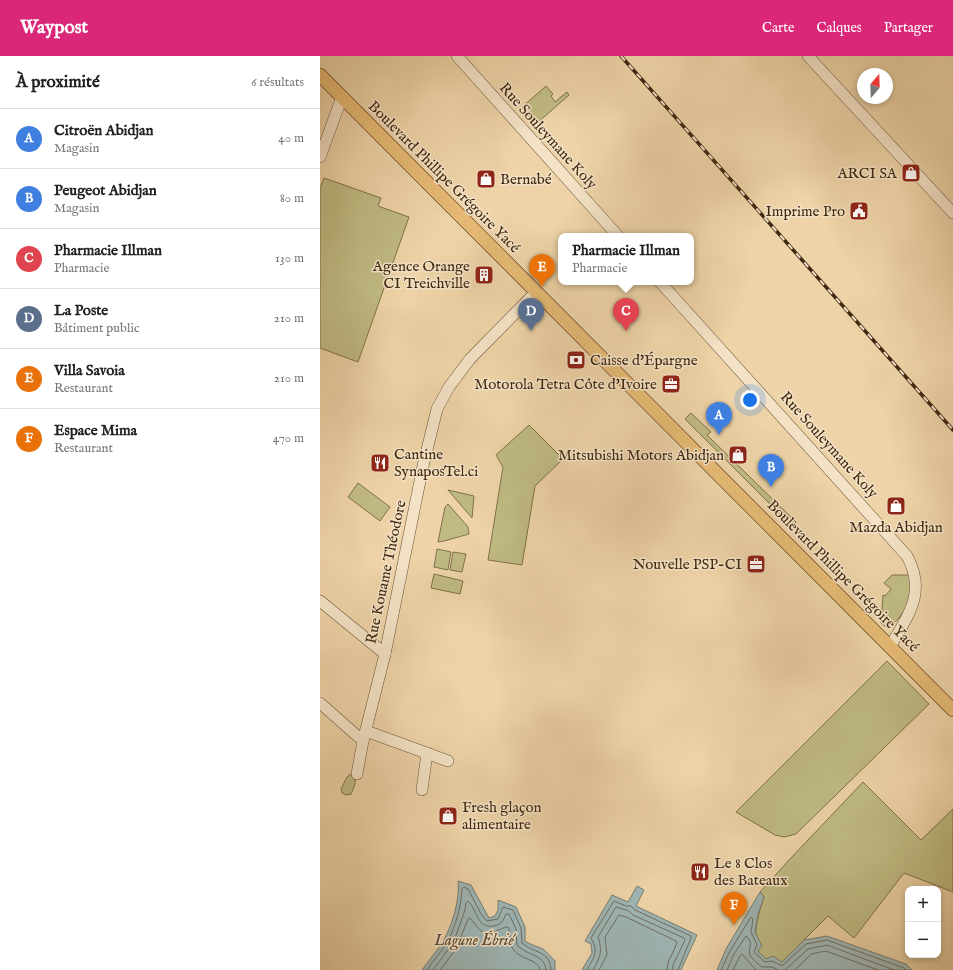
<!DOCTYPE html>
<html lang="fr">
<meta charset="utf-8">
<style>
body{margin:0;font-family:"IM FELL English",serif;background:#f2f2f2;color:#222}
.controls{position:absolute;right:12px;bottom:12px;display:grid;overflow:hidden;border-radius:8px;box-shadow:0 2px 6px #0003}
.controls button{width:36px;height:36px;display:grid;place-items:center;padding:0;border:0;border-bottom:1px solid #e0e0e0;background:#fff;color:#222;font:20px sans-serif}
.compass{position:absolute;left:537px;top:12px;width:36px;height:36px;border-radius:50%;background:#fff;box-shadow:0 2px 6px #0003;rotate:19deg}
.you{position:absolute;left:430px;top:344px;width:14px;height:14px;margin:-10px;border:3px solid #fff;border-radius:50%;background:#1a73e8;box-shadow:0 0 0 6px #1a73e833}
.badge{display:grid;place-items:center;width:26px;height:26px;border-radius:50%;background:#db2777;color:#fff;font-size:13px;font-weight:700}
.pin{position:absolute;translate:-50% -33px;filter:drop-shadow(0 1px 2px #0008)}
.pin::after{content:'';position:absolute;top:21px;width:14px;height:12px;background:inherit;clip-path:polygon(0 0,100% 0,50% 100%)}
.popup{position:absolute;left:238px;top:177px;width:136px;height:52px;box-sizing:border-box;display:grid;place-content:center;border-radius:8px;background:#fff;filter:drop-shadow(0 1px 3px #0005);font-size:13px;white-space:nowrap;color:#767676}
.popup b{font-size:15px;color:#222}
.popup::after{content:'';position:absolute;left:50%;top:100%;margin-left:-8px;border:8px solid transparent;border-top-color:#fff}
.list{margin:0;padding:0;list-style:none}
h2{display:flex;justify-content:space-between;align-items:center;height:52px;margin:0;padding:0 16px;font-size:17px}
h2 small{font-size:13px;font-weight:400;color:#767676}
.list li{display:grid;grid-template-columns:26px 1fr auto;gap:12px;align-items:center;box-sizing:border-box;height:60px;padding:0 16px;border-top:1px solid #e0e0e0}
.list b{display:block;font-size:15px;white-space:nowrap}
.list p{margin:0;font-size:13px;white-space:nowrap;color:#767676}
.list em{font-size:13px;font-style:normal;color:#767676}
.map{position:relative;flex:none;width:633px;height:914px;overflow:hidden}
header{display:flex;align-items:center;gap:24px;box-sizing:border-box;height:56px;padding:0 20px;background:#db2777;color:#fff}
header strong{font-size:19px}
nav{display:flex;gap:22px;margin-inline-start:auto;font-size:14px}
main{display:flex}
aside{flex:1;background:#fff}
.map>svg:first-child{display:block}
.green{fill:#bfba82;stroke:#807149}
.water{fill:#9eb5b4;stroke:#787d72}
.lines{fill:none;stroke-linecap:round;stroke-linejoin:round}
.shore{stroke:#6f6e62;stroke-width:1}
.minor-casing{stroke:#6b5336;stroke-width:12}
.major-casing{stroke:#402810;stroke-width:14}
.minor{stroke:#f3e2c6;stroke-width:11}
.major{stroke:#e6ba74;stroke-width:13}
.rail-casing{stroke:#402810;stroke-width:3.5}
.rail{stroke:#f3e2c6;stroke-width:2;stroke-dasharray:6;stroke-linecap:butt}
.labels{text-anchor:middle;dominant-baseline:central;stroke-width:3;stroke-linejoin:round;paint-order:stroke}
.street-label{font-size:15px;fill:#402810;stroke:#f3e2c6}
.poi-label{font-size:15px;fill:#402810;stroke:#f3e2c6;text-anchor:end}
.water-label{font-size:16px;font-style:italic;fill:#584b39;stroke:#f3e2c6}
</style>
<header>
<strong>Waypost</strong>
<nav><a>Carte</a><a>Calques</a><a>Partager</a></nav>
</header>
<main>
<aside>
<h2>À proximité<small>6 résultats</small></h2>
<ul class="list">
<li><span class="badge" style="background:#3f7fe0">A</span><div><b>Citroën Abidjan</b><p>Magasin</p></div><em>40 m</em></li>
<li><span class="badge" style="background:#3f7fe0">B</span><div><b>Peugeot Abidjan</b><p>Magasin</p></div><em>80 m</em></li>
<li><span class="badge" style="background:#e0444e">C</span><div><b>Pharmacie Illman</b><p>Pharmacie</p></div><em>130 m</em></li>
<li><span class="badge" style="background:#5c6f8a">D</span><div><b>La Poste</b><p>Bâtiment public</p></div><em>210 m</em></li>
<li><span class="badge" style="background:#e8710a">E</span><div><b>Villa Savoia</b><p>Restaurant</p></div><em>210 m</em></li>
<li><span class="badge" style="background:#e8710a">F</span><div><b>Espace Mima</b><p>Restaurant</p></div><em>470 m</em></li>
</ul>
</aside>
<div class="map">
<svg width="633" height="914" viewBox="0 0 633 914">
<rect width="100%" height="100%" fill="#edd3a7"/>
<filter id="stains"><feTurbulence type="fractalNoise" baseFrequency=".005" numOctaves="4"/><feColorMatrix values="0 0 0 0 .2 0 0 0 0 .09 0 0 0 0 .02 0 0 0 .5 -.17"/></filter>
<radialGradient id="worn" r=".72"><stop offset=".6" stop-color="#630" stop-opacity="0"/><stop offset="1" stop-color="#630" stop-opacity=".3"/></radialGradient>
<g class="green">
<polygon points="226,30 233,38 231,40 235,46 247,36 249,39 216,68 202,51"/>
<polygon points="4,122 61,142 58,150 89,161 38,306 0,292 0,132"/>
<polygon points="371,357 391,376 387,379 476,466 472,470 365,363"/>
<polygon points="209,369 243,403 215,430 202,509 168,504 183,411 176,399"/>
<polygon points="38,427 70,451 60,465 28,441"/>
<polygon points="128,434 154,440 152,462"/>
<polygon points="128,448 148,471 149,478 124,485 118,486 125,451"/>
<polygon points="117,493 131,496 128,514 114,511"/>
<polygon points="133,496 146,498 142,516 130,514"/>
<polygon points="114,518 143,525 140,538 111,532"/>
<path d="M572,519h19c2,18 -6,46 -25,52l-5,-4 2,-28 2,1 6,-7 -7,-6z"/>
<polygon points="567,605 609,648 476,778 464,781 455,779 416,756"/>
<path d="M31,718h3c3,8 0,13 -3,20l-5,1 -4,-2 -1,-4 6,-12z"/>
<path d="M543,726l58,58 32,-31v83l-49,-19 -50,65 -26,-22 -46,46c-5,-1 -12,-1 -16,-3 -19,-10 -7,-47 -2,-62l-4,-5 30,-33z"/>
</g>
<g class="water">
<path d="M138,825l13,4 18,33 6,-2 3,-6v-10l18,7 9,20v14c6,4 11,5 18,8 4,3 8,8 12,12v9h-133c7,-10 16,-20 22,-30 9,-17 16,-41 14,-59z"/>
<polygon points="317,830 324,834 316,850 377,879 361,914 262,914 272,897 271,888 265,885 292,839 308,846"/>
<polygon points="440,836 444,841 438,858 435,876 442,890 438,895 446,903 453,900 462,906 484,884 507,880 586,908 592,914 397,914 406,893"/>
</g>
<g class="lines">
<g class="shore">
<path d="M107,914c6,-10 15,-18 20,-28 9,-16 14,-35 15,-53l2,-2 4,2 13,25 6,7 11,-2 5,-12 10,3 8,18 1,15c11,10 28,7 29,27"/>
<path d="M113,914l17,-23 5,-9 10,-28 1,-7 2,-2c9,8 9,28 25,25 8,-1 10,-5 13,-12h3l7,15 1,16c10,11 28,9 29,25"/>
<path d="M120,914l16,-21 12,-30 2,-1c3,3 5,7 8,10 10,11 20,0 30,-1 4,7 0,15 5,22 7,11 26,10 27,21"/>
<path d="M267,914c7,-13 12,-18 4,-32l23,-37 12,5h5l4,4 56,26v2l-13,32"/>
<path d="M273,914c7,-13 10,-18 5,-33l18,-30 13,4 4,4 51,23 1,2 -12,25v5"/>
<polyline points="279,914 287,899 285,881 299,859 306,861 356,885 357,887 348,907 347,914"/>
<polyline points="401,914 410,895 431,861 433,863 431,876 437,889 434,896 445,906 452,905 460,909 463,909 486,888 507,884 584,912 586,914"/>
<path d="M407,914l7,-16 12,-18c9,8 1,11 4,19 2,4 8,9 12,12h10l6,3"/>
<polyline points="413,914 420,900 422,898 436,914"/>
<polyline points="465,914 488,893 507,889 574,914"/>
<polyline points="475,914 491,898 506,895 558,914"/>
</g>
<defs>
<g id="minor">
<polyline points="137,0 298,180"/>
<polyline points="488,0 633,157"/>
<polyline points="0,101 22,41"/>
<path d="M340,226l247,274c20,37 1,59 -17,91"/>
<polyline points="0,545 65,598"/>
<polyline points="0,647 43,685"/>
<polyline points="46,675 128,705"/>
<polyline points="37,718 43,685 65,598 103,410 117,353 129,331 150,303 216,236"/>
<polyline points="102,734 107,697"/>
</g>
<polyline id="major" points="0,19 633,654"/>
</defs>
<use href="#minor" class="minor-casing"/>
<use href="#major" class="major-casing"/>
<use href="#minor" class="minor"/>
<use href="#major" class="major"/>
<defs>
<polyline id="rail" points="301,0 633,374"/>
</defs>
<use href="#rail" class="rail-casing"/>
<use href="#rail" class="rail"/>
</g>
<defs>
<symbol id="shop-square" viewBox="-11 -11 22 22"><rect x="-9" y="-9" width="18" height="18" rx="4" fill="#8f2418" stroke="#f3e2c6"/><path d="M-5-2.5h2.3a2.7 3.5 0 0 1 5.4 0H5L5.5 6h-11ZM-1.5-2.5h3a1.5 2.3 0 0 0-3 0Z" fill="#fff"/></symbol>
<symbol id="civic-square" viewBox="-11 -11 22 22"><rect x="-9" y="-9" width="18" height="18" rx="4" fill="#8f2418" stroke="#f3e2c6"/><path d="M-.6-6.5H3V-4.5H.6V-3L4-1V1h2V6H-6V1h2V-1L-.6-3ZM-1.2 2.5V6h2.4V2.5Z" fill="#fff"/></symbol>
<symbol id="building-square" viewBox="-11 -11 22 22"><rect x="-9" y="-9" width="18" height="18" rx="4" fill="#8f2418" stroke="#f3e2c6"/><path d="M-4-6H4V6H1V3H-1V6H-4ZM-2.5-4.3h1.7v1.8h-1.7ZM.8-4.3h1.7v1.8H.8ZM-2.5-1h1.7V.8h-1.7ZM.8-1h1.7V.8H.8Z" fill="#fff"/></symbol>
<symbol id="bank-square" viewBox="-11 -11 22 22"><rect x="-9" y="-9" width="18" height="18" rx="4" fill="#8f2418" stroke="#f3e2c6"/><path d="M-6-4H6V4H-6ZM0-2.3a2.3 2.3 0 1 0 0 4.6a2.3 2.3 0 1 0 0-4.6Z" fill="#fff"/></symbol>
<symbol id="office-square" viewBox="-11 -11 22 22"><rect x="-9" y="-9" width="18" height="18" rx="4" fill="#8f2418" stroke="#f3e2c6"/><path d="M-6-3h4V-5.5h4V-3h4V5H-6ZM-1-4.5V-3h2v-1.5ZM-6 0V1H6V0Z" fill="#fff"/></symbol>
<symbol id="restaurant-square" viewBox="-11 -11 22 22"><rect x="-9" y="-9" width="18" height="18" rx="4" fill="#8f2418" stroke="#f3e2c6"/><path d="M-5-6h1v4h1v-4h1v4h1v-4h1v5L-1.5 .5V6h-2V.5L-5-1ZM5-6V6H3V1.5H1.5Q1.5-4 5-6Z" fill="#fff"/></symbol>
</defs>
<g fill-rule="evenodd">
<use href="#shop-square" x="580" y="106" width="22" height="22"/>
<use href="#shop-square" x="155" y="112" width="22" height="22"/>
<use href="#civic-square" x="528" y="144" width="22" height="22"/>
<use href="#building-square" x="153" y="208" width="22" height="22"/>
<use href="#bank-square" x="245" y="293" width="22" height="22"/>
<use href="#office-square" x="340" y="317" width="22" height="22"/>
<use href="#shop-square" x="407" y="388" width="22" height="22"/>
<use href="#restaurant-square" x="49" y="396" width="22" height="22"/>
<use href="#shop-square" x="565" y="439" width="22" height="22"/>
<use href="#office-square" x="425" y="497" width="22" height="22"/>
<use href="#shop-square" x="117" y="749" width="22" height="22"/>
<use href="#restaurant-square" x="369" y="805" width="22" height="22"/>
</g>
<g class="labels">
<g class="street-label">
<text transform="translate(228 80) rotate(48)">Rue Souleymane Koly</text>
<text transform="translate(124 121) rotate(45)">Boulevard Phillipe Grégoire Yacé</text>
<text transform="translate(509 389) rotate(48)">Rue Souleymane Koly</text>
<text transform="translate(66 516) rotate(-78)">Rue Kouame Théodore</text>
<text transform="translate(523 520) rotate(45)">Boulevard Phillipe Grégoire Yacé</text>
</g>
<g class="poi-label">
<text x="577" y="117">ARCI SA</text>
<text x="180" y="123" text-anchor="start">Bernabé</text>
<text x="525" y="155">Imprime Pro</text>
<text x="150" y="210">Agence Orange<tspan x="150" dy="17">CI Treichville</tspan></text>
<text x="270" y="304" text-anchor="start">Caisse d'Épargne</text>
<text x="337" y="328">Motorola Tetra Côte d'Ivoire</text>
<text x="74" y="398" text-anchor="start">Cantine<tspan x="74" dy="17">SynaposTel.ci</tspan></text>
<text x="404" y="399">Mitsubishi Motors Abidjan</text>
<text x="576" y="471" text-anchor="middle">Mazda Abidjan</text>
<text x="422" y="508">Nouvelle PSP-CI</text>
<text x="142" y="751" text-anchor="start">Fresh glaçon<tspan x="142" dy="17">alimentaire</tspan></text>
<text x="394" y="807" text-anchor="start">Le 8 Clos<tspan x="394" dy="17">des Bateaux</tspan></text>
</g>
<g class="water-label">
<text x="154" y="885">Lagune Ébrié</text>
</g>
</g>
<rect width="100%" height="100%" filter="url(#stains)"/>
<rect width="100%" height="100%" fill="url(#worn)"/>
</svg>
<div class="controls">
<button>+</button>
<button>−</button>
</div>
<svg class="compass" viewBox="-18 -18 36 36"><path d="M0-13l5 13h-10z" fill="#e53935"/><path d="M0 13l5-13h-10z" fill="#767676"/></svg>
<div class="you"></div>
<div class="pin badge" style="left:399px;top:379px;background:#3f7fe0">A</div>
<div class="pin badge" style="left:451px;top:431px;background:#3f7fe0">B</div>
<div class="pin badge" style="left:306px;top:275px;background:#e0444e">C</div>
<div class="popup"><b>Pharmacie Illman</b>Pharmacie</div>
<div class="pin badge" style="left:211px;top:275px;background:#5c6f8a">D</div>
<div class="pin badge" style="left:222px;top:231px;background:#e8710a">E</div>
<div class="pin badge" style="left:414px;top:869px;background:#e8710a">F</div>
</div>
</main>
